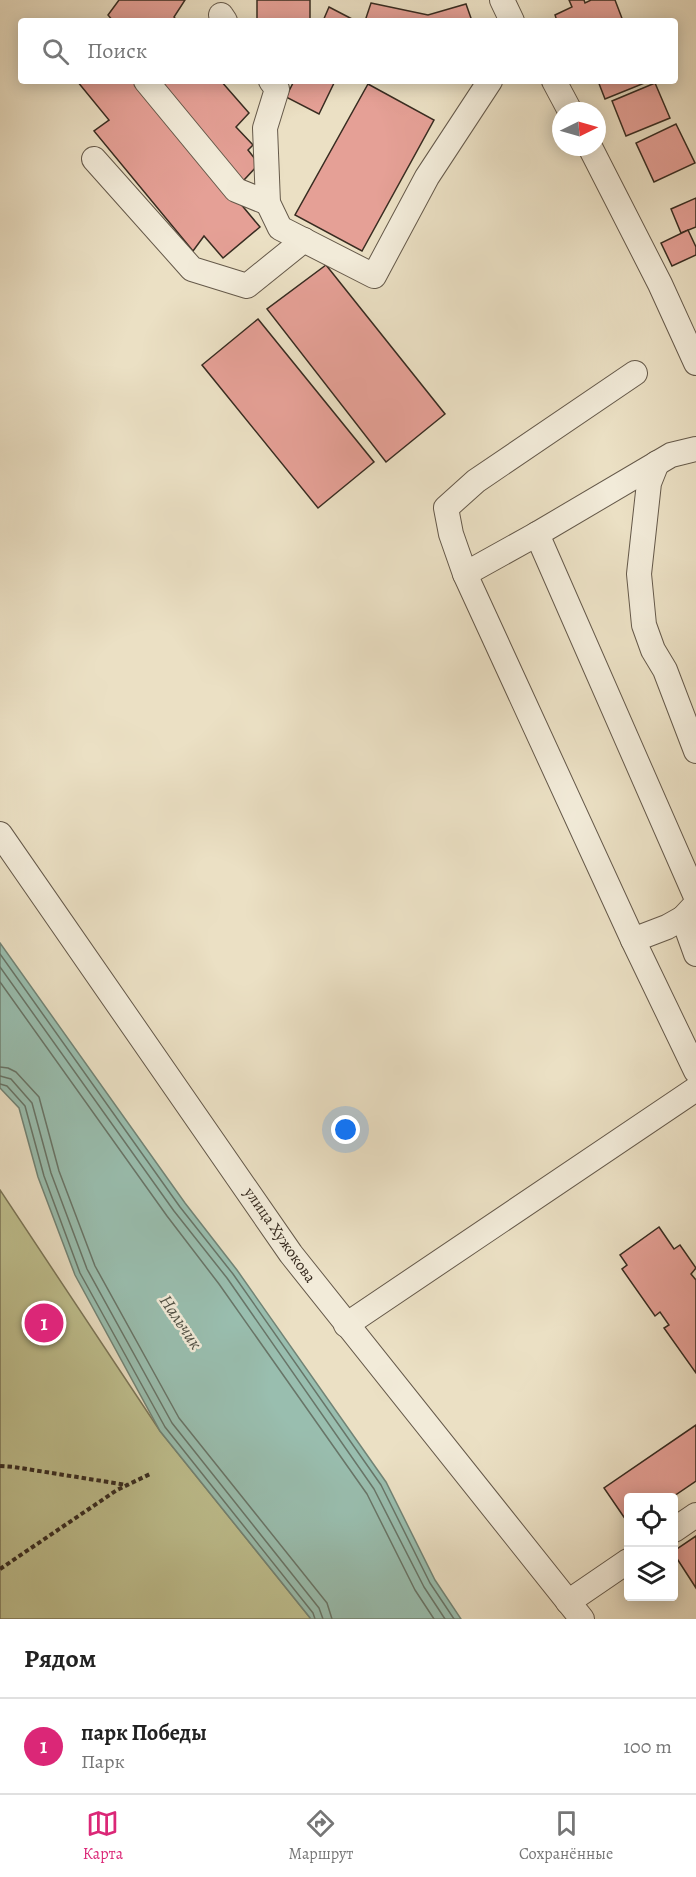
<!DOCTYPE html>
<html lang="ru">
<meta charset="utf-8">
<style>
body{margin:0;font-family:Alegreya,serif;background:#f2f2f2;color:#222}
.controls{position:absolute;right:18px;bottom:18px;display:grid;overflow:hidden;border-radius:6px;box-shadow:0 3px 15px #0003}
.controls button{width:54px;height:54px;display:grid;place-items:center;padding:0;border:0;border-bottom:2px solid #e0e0e0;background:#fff;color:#222;font:30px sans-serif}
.compass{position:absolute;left:552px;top:102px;width:54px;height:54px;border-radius:50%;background:#fff;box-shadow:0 3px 15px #0003;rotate:85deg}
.you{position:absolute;left:346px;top:1130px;width:21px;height:21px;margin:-15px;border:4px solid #fff;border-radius:50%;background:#1a73e8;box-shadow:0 0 0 9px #1a73e833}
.badge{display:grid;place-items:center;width:39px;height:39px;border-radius:50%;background:#db2777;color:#fff;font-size:20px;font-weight:700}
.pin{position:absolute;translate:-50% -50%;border:3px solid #fff;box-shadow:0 2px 6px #0006}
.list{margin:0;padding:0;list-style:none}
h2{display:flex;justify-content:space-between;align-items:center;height:78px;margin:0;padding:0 24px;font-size:26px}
h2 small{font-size:20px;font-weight:400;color:#767676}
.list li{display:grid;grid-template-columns:39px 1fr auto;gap:18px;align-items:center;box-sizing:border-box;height:96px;padding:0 24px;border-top:2px solid #e0e0e0}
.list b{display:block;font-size:22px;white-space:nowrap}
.list p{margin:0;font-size:20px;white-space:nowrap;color:#767676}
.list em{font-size:20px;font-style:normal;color:#767676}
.icon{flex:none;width:33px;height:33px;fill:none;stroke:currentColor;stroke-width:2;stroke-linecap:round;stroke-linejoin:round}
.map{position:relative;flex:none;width:696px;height:1619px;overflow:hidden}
.search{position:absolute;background:#fff;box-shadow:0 3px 15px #0003;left:18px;right:18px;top:18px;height:66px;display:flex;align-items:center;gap:15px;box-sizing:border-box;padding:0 21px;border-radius:6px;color:#767676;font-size:22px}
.sheet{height:174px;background:#fff}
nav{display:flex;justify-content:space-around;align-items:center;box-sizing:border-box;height:84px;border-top:2px solid #e0e0e0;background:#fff;font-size:16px;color:#767676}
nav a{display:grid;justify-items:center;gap:3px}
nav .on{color:#db2777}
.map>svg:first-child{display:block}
.green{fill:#bfc08f;stroke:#7c7658;stroke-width:1.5}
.water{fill:#99beaf;stroke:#728476;stroke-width:1.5}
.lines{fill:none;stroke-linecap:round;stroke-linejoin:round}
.shore{stroke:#687568;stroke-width:1.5}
.building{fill:#e5a096;stroke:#382c21;stroke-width:1.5}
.minor-casing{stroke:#65594a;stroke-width:26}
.path{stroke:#382c21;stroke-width:4;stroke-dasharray:4.5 3;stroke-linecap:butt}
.minor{stroke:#f2ebd9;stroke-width:24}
.labels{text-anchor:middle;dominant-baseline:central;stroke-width:5;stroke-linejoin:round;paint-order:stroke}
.street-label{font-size:16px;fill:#382c21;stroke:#f2ebd9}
.water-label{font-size:18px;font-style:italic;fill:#505044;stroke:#f2ebd9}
</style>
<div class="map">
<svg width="696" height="1619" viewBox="0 0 696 1619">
<rect width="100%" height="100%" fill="#ebe0c4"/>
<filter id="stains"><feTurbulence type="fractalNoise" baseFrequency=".00333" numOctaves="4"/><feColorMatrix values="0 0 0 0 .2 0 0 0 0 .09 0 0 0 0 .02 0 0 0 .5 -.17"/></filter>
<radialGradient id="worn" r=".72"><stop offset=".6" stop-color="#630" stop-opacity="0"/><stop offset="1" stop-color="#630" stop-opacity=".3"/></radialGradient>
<polygon class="green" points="0,1190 160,1431 311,1619 0,1619"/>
<polygon class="water" points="0,943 185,1203 237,1270 386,1482 435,1580 461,1619 311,1619 160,1431 75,1275 38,1177 19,1108 0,1088"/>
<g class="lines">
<g class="shore">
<polyline points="0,954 180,1207 233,1274 381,1485 430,1583 454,1619"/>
<polyline points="0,967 174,1211 227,1278 374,1489 424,1587 445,1619"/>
<polyline points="0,982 167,1216 219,1284 367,1494 415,1590 434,1619"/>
<polyline points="0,1067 8,1068 16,1072 39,1097 59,1171 95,1266 179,1418 327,1603 332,1619"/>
<polyline points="0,1076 11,1079 32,1103 51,1173 87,1269 172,1423 319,1608 323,1619"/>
<polyline points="0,1084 7,1086 25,1106 44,1176 80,1273 165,1427 313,1613 315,1619"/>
</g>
</g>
<g class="building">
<polygon points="119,0 185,0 174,17 177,21 113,21 108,15"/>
<rect x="257" y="0" width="53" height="21"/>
<polygon points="569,0 584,0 585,3 591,0 615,0 623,21 557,21 555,15 572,7"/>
<polygon points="371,3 428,15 466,4 472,21 365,21"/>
<polygon points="329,7 354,20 353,21 323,21"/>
<polygon points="77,81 138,81 260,227 223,258 204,236 193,251 94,131 109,120"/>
<polygon points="161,81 221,81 249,113 236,127 253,145 248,150 259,164 243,181"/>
<polygon points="294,81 335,81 319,114 286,97"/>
<polygon points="598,81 647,81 647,82 605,99"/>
<polygon points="655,83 670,118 626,136 612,101"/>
<polygon points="368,84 434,120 362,251 295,215"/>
<polygon points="676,124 695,163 654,182 636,143"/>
<polygon points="696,198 696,227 681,233 671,209"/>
<polygon points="688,230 696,247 696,255 672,266 661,243"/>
<polygon points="326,265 445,414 386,462 267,309"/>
<polygon points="258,319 374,462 318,508 202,365"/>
<polygon points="659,1227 674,1249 680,1245 696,1268 691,1274 696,1280 696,1373 664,1328 669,1325 660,1312 655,1316 622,1269 627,1265 620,1255"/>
<polygon points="696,1425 696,1481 671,1498 628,1498 628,1523 604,1488"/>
<polygon points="696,1536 696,1588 674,1554 674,1551"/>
</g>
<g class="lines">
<defs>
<g id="minor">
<polyline points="502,0 512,21"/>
<polyline points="221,15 225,21"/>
<polyline points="146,81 236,190 268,203"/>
<polyline points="271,81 277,89 265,128 268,203 280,228 374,276 427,177 490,81"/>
<polyline points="554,81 570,111"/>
<polyline points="590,147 660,284 696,363"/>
<polyline points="94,159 192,269 247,286 304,240"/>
<polyline points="635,373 476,481 446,508 451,534 465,574 537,534 671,455 696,449"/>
<polyline points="657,463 649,483 639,574 644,625 653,650 665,670 696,751"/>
<polyline points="537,534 696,897"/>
<polyline points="465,574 633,940 696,1071"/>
<polyline points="0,834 291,1254 582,1619"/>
<polyline points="696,904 683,918 696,954"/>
<polyline points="633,940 667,927 683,918"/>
<polyline points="346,1325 696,1089"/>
<polyline points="674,1530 696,1515"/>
<polyline points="568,1602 628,1561"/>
</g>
</defs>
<use href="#minor" class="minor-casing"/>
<g class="path">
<polyline points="0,1466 14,1467 127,1485"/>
<polyline points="0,1569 117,1490 150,1474"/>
</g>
<use href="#minor" class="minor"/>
</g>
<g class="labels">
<g class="street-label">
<text transform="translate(280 1235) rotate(55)">улица Хужокова</text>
</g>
<g class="water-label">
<text transform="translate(181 1322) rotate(56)">Нальчик</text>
</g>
</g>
<rect width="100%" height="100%" filter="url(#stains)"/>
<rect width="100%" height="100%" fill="url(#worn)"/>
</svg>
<div class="controls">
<button><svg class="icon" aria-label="locate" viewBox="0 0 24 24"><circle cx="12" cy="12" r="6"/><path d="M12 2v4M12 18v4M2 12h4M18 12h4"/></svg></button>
<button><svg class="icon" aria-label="layers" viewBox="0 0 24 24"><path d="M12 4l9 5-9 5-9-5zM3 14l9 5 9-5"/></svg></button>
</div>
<svg class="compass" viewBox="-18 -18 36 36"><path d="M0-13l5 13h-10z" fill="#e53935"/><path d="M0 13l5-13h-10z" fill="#767676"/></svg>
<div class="you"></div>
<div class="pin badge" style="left:44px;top:1323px">1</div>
<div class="search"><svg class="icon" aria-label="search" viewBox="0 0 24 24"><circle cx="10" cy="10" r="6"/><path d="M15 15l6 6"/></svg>Поиск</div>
</div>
<section class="sheet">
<h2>Рядом<small></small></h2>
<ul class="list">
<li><span class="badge">1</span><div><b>парк Победы</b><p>Парк</p></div><em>100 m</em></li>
</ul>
</section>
<nav>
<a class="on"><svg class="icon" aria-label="map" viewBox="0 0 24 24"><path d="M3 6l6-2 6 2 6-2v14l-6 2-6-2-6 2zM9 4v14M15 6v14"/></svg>Карта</a>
<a><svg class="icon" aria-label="directions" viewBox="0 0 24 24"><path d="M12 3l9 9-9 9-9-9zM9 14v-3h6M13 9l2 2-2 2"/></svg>Маршрут</a>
<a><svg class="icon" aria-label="saved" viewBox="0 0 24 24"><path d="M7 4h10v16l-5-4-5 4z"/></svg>Сохранённые</a>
</nav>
